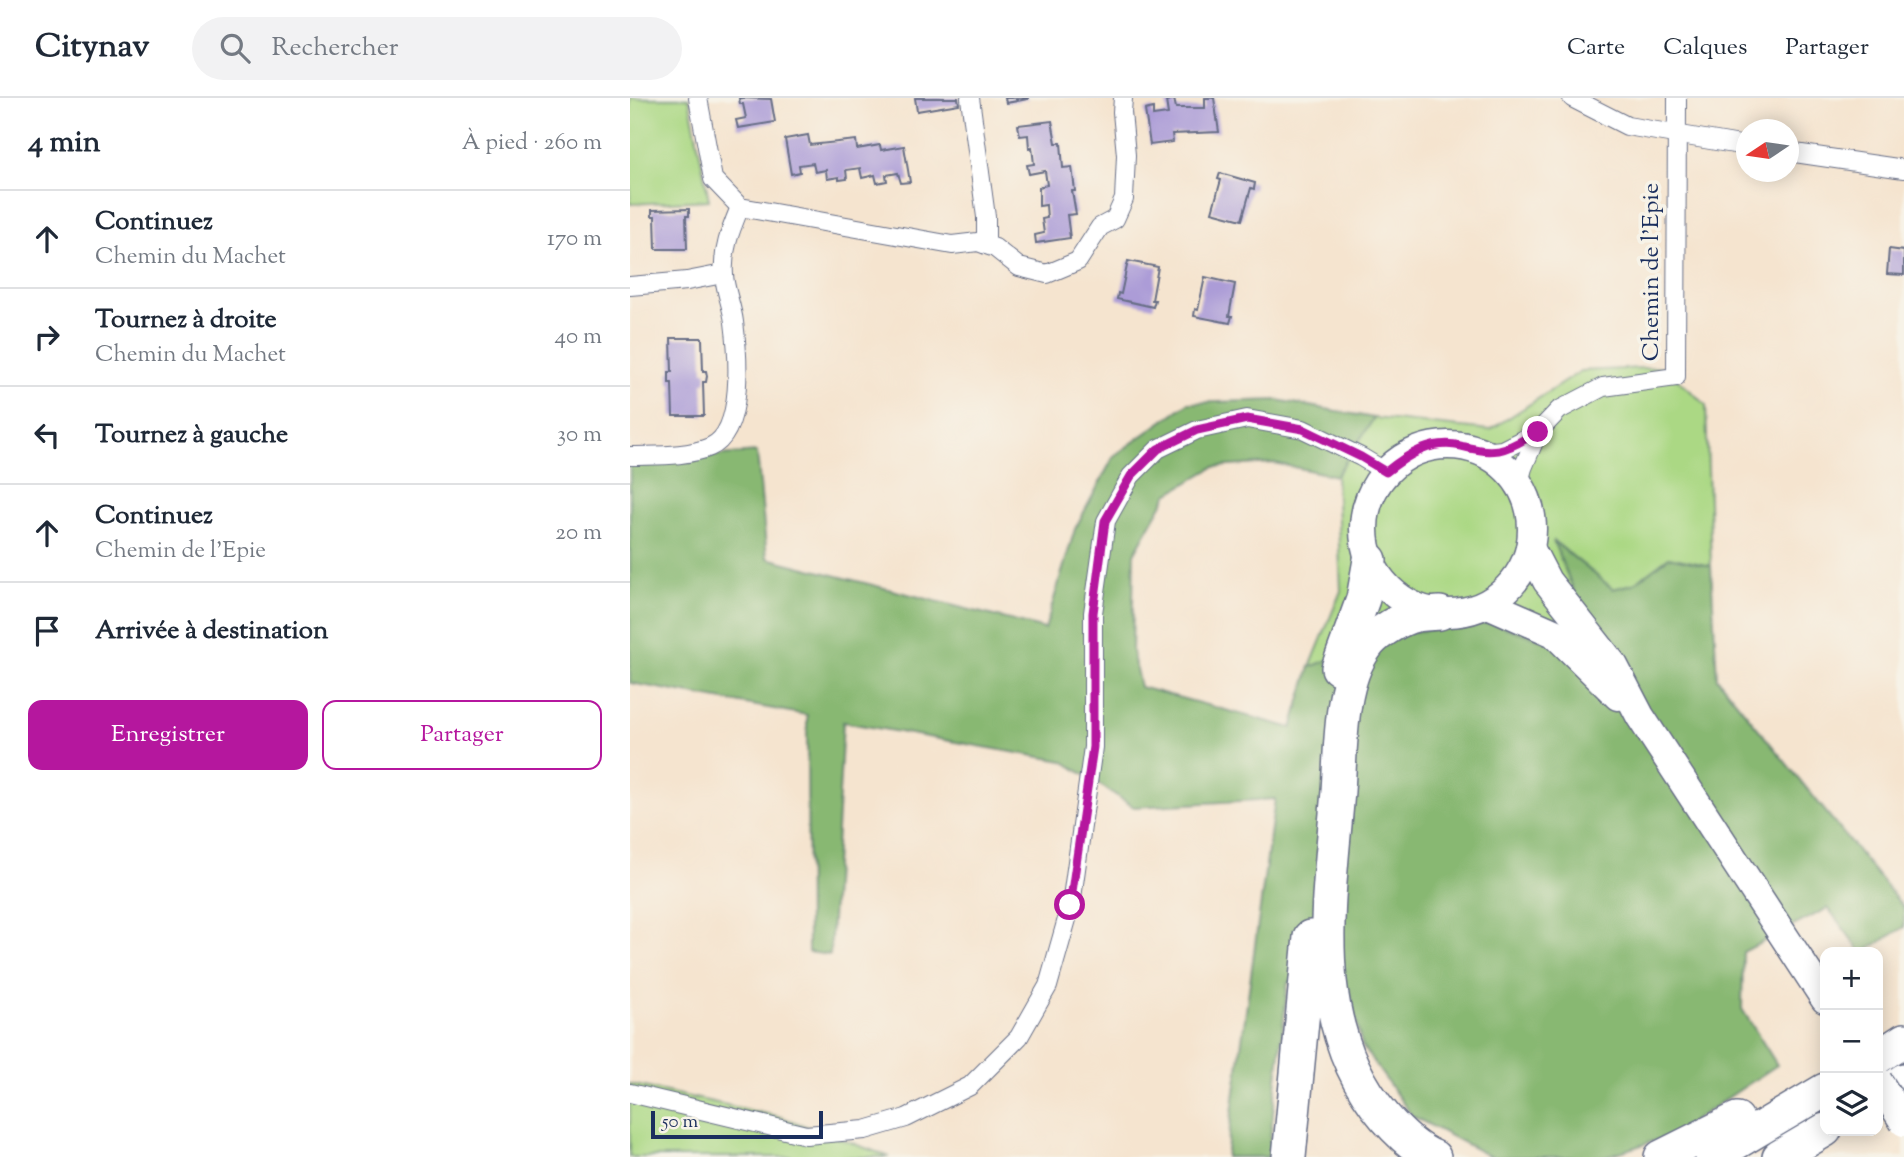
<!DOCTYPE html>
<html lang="fr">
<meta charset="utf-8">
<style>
body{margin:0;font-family:"Sorts Mill Goudy",serif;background:#f2f2f3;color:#1f2937}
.controls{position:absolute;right:21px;bottom:21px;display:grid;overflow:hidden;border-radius:14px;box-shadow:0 4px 18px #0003}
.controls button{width:63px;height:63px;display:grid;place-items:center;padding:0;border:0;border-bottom:2px solid #e0e1e3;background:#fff;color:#1f2937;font:35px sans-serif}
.compass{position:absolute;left:1106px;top:21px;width:63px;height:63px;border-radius:50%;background:#fff;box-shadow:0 4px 18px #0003;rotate:257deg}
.scale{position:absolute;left:21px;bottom:18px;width:172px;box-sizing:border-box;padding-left:7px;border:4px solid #1b2f5e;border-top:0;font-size:19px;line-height:24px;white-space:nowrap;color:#1b2f5e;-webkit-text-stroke:5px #f7f3e8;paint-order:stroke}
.stop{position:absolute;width:21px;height:21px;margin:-16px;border:5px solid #b5179e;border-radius:50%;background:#fff}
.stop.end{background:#b5179e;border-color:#fff;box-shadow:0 2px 7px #0008}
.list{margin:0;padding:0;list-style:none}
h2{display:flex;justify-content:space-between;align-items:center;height:91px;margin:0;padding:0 28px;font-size:30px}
h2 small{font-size:23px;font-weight:400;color:#747a83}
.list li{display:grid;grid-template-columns:46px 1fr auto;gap:21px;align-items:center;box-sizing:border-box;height:98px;padding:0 28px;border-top:2px solid #e0e1e3}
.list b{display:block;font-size:26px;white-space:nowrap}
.list p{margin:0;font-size:23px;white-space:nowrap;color:#747a83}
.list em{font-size:23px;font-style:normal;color:#747a83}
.actions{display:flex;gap:14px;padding:21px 28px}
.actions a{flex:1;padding:16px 0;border:2px solid #b5179e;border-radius:14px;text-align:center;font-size:24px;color:#b5179e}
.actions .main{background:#b5179e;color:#fff}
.icon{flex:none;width:38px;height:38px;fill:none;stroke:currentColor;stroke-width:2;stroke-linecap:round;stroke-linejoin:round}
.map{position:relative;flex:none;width:1274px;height:1059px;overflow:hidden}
header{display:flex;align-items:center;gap:42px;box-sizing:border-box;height:98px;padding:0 35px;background:#fff;border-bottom:2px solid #e0e1e3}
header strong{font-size:33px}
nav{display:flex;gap:38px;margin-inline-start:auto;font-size:24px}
.search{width:490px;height:63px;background:#f2f2f3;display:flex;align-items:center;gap:18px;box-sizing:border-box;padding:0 24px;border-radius:38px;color:#747a83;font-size:26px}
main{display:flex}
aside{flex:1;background:#fff}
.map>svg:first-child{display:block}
.green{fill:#abd884;stroke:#638471;stroke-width:2}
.forest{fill:#88b872;stroke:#527468;stroke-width:2}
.building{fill:#ac9cd7}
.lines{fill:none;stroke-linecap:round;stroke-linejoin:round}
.street-casing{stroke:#676e86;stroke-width:20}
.primary-casing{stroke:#676e86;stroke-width:31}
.highway-casing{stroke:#676e86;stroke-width:36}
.street{stroke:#fff;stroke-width:18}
.primary{stroke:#fff;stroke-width:28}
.highway{stroke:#fff;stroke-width:33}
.primary-bridge-casing{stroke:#676e86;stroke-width:31;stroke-linecap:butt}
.primary-bridge{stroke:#fff;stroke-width:28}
.route{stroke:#b5179e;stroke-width:9}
.labels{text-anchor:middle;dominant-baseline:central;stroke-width:7;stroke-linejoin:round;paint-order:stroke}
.street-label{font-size:24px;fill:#1b2f5e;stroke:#f7f3e8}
</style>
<header>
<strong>Citynav</strong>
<div class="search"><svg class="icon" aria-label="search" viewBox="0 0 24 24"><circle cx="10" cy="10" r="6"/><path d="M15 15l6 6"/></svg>Rechercher</div>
<nav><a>Carte</a><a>Calques</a><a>Partager</a></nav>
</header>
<main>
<aside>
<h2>4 min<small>À pied · 260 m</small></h2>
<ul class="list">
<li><svg class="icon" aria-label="ahead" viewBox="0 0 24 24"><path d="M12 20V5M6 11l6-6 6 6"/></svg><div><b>Continuez</b><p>Chemin du Machet</p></div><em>170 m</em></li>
<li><svg class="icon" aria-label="right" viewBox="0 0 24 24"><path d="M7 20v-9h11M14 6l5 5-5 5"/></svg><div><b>Tournez à droite</b><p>Chemin du Machet</p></div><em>40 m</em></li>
<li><svg class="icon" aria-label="left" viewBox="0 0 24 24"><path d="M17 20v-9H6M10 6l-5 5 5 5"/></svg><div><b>Tournez à gauche</b></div><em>30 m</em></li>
<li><svg class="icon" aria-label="ahead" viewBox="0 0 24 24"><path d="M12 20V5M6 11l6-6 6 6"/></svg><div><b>Continuez</b><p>Chemin de l'Epie</p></div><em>20 m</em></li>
<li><svg class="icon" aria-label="arrive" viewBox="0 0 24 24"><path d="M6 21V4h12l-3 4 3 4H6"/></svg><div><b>Arrivée à destination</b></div></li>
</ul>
<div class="actions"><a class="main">Enregistrer</a><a>Partager</a></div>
</aside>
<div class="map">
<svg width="1274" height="1059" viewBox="0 0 1274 1059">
<rect width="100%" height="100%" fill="#f7f3e8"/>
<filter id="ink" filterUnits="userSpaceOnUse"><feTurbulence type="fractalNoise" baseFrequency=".0143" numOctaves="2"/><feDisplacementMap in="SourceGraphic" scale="14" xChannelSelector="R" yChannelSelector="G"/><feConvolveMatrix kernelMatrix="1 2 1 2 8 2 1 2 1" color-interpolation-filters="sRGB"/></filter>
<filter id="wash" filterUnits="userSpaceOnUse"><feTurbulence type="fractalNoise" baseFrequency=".00686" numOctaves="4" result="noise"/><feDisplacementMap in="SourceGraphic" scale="28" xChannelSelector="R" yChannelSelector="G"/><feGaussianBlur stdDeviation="1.57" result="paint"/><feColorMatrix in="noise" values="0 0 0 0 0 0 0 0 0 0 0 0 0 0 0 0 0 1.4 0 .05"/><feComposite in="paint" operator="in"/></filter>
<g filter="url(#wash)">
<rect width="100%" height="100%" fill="#f5e4cf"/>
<g class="green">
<polygon points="0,0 59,0 79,102 0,106"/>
<polygon points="1034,269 1076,307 1081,468 1039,459 1003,486 983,491 925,444 953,514 914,543 771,535 680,569 711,493 706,378 744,320 860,332 951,273"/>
<polygon points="0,986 151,1019 260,1059 0,1059"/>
</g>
<polygon class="forest" points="647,302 744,320 706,378 644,365 584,369 538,396 504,456 502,553 510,589 662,630 680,569 771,535 861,525 914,542 953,514 923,443 983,491 1003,486 1039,459 1081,468 1087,580 1274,810 1274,829 1234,854 1231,854 1198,810 1113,854 1112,911 1147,967 1042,1037 975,1059 865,1059 859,1058 782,1018 732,948 719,891 658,884 638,1059 596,1059 645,701 504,709 433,663 213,624 200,857 178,854 177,617 0,585 0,364 127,354 137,460 415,531 445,431 484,358 558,305"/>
<g id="blocks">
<g class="building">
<polygon points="109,0 141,1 145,24 108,30 106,22 116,20 113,6 110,6"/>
<polygon points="285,0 328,0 329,6 287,13"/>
<polygon points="375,0 398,0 398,1 376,5"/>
<polygon points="575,0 584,0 589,34 542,36 543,44 520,47 515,12 523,10 523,18 538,16 536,3 544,1 546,10 575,10"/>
<polygon points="422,23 426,45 431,45 433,70 442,69 445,93 442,93 446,116 437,117 440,140 406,145 405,137 414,135 412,121 417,120 416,107 409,108 409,89 417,87 415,73 399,76 397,67 404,66 402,49 399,50 398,37 390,38 388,27"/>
<polygon points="178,37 180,47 226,42 227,51 250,47 251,52 274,48 280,84 271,85 268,75 256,77 257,83 247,85 245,77 232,80 230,70 216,72 217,81 209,82 209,79 197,81 196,72 185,74 183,65 169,67 170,74 161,76 155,41"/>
<polygon points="590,75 625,85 624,91 621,90 612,122 582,114 591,82 588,81"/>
<polygon points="59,111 59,118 56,118 57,151 26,151 25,118 22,118 22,112"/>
<polygon points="1259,151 1274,153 1274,177 1257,176"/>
<polygon points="498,163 528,169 522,202 525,202 523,209 487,201 488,195 491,196"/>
<polygon points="575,179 605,186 599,218 602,218 600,225 564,218 565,211 568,212"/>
<polygon points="41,240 72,240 73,273 76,273 77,278 76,284 73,284 74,318 43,318 42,285 39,285 39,274 42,274"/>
</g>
</g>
</g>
<g filter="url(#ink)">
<use href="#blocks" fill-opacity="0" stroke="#676e86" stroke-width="2"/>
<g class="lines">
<defs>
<g id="street">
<polyline points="68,0 83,81 110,109 322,147 348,144 365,150 389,169 417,176 448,163 470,129 485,121 494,101 496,57 492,14 493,0"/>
<polyline points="340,0 356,119 356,147"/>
<polyline points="942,0 997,28 1116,48"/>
<polyline points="1158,54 1274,71"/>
<polyline points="0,188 57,183 93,176"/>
<polyline points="853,354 872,352 908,334 929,312 973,289 1046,279 1047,0"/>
<path d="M0,358c26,-1 56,1 80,-9 35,-15 28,-94 24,-125 -2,-16 -9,-32 -10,-47 -2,-25 7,-46 16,-68"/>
<polyline points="889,385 893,370 908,334"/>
<polyline points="0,995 176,1037 235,1032 276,1020 340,988 389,939 418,888 441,807 463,649 463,515 476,423 501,378 528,351 567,332 617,321 673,331 731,359 756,374"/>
</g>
<g id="primary">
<circle cx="818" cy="431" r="84"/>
<polyline points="900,450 917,483 984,568 1010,618 1195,901"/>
<polyline points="858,506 924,535 988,598"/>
</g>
<g id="highway">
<polyline points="708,570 733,501 740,462"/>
<polyline points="1248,959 1274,942"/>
<polyline points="1248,999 1274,982"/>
<polyline points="659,1059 680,839"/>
<path d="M804,1059c-19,-8 -36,-25 -49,-40 -79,-92 -56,-215 -47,-326 3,-43 1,-108 28,-144 8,-12 29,-25 43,-30 9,-3 21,-3 31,-4"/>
<polyline points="1031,1059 1107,1021"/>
<polyline points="1082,1059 1195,992"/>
<polyline points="1149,1059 1195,1032"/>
</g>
</defs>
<use href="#street" class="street-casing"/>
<use href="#primary" class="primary-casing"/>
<use href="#highway" class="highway-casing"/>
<use href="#street" class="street"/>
<use href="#primary" class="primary"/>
<use href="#highway" class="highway"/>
<defs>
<polyline id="primary-bridge" points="1248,983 1274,1024"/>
</defs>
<use href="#primary-bridge" class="primary-bridge-casing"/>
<use href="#primary-bridge" class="primary-bridge"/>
</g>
</g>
<g class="lines" filter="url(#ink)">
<path class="route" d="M440,807l23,-158v-134l12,-92 26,-45 27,-27 39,-19 50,-11 56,10 58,28 25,15c21,-17 46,-33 75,-26 13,3 23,6 38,4 13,-2 27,-12 39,-18"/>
</g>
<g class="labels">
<g class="street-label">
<text transform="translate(1022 174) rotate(-90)">Chemin de l'Epie</text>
</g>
</g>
</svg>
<div class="controls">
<button>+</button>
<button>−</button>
<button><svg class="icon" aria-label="layers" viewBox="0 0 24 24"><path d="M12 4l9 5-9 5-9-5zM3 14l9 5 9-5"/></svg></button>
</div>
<svg class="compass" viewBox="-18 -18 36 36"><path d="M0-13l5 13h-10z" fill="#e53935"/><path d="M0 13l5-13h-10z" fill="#747a83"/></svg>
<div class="scale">50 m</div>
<div class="stop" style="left:440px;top:807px"></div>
<div class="stop end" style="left:908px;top:334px"></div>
</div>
</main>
